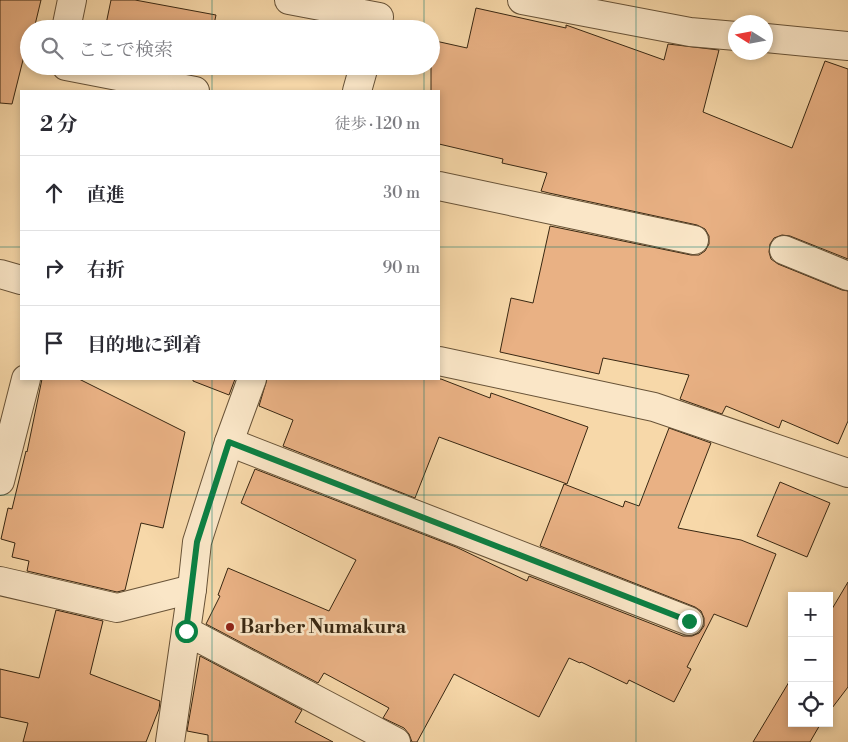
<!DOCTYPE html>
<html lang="ja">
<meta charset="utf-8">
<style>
body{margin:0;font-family:"Libre Bodoni","Noto Serif JP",serif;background:#f7f7f7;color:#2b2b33}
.controls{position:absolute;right:15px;bottom:15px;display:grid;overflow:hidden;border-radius:0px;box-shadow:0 2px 8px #0003}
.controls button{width:45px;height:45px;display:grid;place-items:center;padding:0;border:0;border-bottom:1px solid #e1e1e2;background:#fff;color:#2b2b33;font:25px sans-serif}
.compass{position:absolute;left:728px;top:15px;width:45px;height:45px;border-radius:50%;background:#fff;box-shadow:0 2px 8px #0003;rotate:281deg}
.stop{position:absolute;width:15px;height:15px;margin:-11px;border:4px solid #0b8043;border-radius:50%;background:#fff}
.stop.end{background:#0b8043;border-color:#fff;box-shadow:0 1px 5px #0008}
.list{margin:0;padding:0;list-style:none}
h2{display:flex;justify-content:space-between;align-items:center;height:65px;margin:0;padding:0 20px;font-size:21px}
h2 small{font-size:16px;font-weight:400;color:#7c7c81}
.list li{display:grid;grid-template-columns:32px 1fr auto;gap:15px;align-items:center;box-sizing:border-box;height:75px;padding:0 20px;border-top:1px solid #e1e1e2}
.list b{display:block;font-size:19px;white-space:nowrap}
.list em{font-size:16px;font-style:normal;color:#7c7c81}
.icon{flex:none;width:28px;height:28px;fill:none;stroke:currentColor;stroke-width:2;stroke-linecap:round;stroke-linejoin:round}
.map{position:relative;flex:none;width:848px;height:742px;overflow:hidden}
.search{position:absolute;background:#fff;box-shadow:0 2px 8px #0003;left:20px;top:20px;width:420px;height:55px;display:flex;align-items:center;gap:12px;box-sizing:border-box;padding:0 18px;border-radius:28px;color:#7c7c81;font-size:19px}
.panel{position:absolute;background:#fff;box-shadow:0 2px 8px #0003;left:20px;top:90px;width:420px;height:290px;border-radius:0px}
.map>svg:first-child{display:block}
.building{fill:#e9b184;stroke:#382712}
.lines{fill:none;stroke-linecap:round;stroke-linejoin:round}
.minor-casing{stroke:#685338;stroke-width:30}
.minor{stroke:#fae6c7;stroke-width:28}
.route{stroke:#0b8043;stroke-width:6}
.grid{fill:none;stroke:#0f766e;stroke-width:1;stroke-opacity:0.55}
.poi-dot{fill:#8f2418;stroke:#fae6c7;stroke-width:2}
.labels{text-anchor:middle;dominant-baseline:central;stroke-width:5;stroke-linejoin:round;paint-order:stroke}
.poi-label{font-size:19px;font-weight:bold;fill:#382712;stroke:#fae6c7;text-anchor:start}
</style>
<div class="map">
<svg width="848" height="742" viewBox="0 0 848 742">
<rect width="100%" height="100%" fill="#f7d8a9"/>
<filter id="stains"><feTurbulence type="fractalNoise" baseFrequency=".004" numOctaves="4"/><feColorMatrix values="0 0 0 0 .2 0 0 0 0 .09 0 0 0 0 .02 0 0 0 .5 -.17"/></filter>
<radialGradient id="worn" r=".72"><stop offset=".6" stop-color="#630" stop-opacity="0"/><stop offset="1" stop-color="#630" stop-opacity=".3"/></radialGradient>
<g class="building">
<polygon points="0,0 41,0 34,29 29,29 29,36 12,104 0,103"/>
<polygon points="111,0 135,0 216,15 213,29 105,29"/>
<polygon points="476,8 566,28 566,25 664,60 668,44 719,50 703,112 792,148 825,61 848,69 848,259 790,236 782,235 774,238 770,244 769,252 771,259 778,264 842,290 848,291 848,421 838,444 782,420 779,428 726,406 722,414 680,399 689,375 603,358 599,374 500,352 511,298 533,303 550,226 691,255 699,255 705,251 709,244 709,236 705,229 697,225 549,193 541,191 547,173 502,163 503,159 439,144 439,91 431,91 431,40 467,48"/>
<polygon points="42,379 79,379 185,432 163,528 141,523 125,590 117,592 27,571 29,561 12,557 15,543 1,539 8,508 12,509 26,451 27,452"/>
<polygon points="193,379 235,379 229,395 193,381"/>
<polygon points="267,379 441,379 490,398 491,393 588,427 567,484 439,437 415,498 283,446 293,420 259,406"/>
<polygon points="669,428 711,443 678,528 741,540 776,554 747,627 714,614 687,667 691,669 674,702 629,680 627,684 581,662 580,663 569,658 539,717 454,674 417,742 412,742 409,734 404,728 383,718 389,708 324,673 318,683 206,624 220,596 218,595 228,568 329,611 356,560 241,503 255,469 456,547 527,581 529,576 683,636 692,636 699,633 704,626 704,618 701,611 695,607 540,546 564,484 623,507 625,501 639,506"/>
<polygon points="780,482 830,503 807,557 757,536"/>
<polygon points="848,582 848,687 829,712 829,614"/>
<polygon points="56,610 103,621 90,674 160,701 159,709 146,742 23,742 28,723 0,717 0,669 39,678"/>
<polygon points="200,656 302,710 295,722 333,742 208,742 208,735 187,731"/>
<polygon points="792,677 792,723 821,723 810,742 753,742"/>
</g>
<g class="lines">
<defs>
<g id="minor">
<polyline points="289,0 379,17"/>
<polyline points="522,0 690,32 736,36"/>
<polyline points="66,29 72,0"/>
<polyline points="766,38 848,46"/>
<polyline points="66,66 195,91"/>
<polyline points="357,91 364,66"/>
<polyline points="439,186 694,240"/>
<polyline points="784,250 848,276"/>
<polyline points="0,274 21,280"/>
<polyline points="439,361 654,407 848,473"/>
<polyline points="229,442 689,621"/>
<polyline points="0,481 26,379"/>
<polyline points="0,581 117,608 192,589"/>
<polyline points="186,631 396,742"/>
<polyline points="170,742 192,589 197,542 229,442 252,379"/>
</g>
</defs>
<use href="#minor" class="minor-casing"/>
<use href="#minor" class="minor"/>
</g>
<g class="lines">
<polyline class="route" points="186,631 197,542 229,442 689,621"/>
</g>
<path class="grid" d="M212,0v29M424,0v29M636,0v742M212,66v25M424,66v25M0,247h21M439,247h409M212,379v363M424,379v363M0,495h848"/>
<circle class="poi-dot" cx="230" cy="627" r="5"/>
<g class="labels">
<g class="poi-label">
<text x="240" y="627">Barber Numakura</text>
</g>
</g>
<rect width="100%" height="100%" filter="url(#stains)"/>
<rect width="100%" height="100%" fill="url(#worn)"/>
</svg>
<div class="controls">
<button>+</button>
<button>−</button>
<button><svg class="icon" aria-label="locate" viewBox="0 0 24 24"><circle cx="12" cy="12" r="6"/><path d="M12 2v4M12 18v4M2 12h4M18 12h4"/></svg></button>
</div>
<svg class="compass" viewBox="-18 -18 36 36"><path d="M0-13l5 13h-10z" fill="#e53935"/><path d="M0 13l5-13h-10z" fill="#7c7c81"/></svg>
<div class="stop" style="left:186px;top:631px"></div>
<div class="stop end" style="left:689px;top:621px"></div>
<div class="search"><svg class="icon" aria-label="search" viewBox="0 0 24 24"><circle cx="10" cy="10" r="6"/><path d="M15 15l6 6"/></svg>ここで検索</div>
<section class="panel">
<h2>2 分<small>徒歩 · 120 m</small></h2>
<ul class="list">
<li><svg class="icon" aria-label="ahead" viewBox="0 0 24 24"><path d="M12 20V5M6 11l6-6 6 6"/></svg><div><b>直進</b></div><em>30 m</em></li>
<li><svg class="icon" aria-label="right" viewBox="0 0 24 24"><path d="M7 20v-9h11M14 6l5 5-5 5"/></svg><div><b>右折</b></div><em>90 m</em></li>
<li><svg class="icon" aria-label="arrive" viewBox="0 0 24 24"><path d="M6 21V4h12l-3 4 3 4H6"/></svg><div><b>目的地に到着</b></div></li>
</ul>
</section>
</div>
